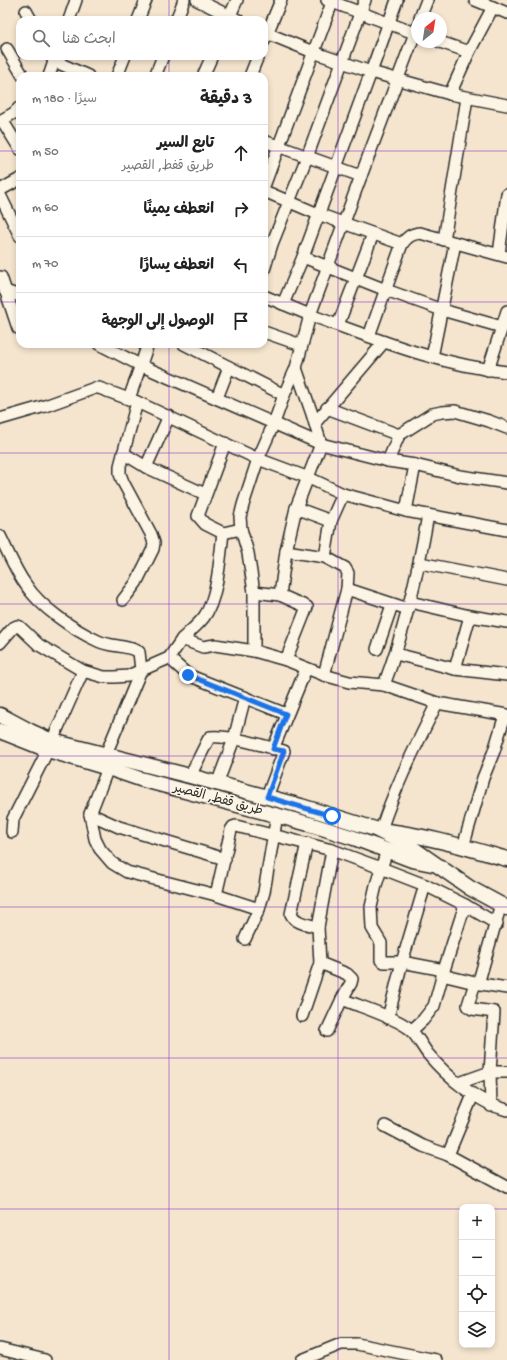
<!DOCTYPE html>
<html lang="ar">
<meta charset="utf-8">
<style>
body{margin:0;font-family:"Gochi Hand","Playpen Sans Arabic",sans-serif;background:#f2f2f2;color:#222;direction:rtl}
.controls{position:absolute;right:12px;bottom:12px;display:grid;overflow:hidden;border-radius:8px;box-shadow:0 2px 6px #0003}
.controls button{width:36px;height:36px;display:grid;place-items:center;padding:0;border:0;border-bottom:1px solid #e0e0e0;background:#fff;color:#222;font:20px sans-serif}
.compass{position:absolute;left:411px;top:12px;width:36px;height:36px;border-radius:50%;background:#fff;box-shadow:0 2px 6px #0003;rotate:30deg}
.stop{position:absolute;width:12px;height:12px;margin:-9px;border:3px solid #1a73e8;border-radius:50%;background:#fff}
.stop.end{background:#1a73e8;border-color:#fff;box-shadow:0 1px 4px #0008}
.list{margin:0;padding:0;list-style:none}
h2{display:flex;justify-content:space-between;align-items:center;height:52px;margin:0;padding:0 16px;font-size:17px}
h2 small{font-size:13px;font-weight:400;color:#767676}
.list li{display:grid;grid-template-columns:26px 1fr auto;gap:12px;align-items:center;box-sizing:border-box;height:56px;padding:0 16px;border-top:1px solid #e0e0e0}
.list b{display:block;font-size:15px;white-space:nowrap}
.list p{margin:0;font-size:13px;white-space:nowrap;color:#767676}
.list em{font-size:13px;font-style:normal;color:#767676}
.icon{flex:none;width:22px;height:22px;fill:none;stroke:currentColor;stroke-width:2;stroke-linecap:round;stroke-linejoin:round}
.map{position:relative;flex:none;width:507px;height:1360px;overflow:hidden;direction:ltr}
.search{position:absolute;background:#fff;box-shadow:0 2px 6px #0003;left:16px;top:16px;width:252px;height:44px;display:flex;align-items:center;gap:10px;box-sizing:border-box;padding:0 14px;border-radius:12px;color:#767676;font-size:15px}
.panel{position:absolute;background:#fff;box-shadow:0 2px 6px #0003;left:16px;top:72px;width:252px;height:276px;border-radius:12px;direction:rtl}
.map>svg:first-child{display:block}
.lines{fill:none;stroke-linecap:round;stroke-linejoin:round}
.minor-casing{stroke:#2b2b2b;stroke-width:14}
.major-casing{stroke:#2b2b2b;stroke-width:17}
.minor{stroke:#fcf5e5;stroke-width:11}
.major{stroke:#fcf5e5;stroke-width:14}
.route{stroke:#1a73e8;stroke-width:5}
.grid{fill:none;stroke:#7b2cbf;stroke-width:1;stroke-opacity:0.55}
.labels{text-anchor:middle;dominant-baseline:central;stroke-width:3;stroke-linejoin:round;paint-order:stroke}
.street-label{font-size:13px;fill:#2b2b2b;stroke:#fcf5e5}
</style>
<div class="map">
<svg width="507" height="1360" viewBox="0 0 507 1360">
<rect width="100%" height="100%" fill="#f5e5ce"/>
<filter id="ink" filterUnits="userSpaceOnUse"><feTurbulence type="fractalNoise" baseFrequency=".025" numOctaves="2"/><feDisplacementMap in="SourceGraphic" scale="8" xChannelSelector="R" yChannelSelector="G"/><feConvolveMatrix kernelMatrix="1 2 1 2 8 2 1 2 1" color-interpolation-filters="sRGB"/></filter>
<g filter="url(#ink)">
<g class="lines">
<defs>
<g id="minor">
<polyline points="197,0 238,20"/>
<polyline points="327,0 417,34"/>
<polyline points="475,0 507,13"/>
<polyline points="26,11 31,20"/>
<polyline points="420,18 427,0"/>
<polyline points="69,20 76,0"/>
<polyline points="138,20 146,0"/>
<polyline points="176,20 184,0"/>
<polyline points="228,20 237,0"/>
<polyline points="264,32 313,52 371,72 397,0"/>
<polyline points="264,41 281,0"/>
<polyline points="440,42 469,52"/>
<polyline points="7,49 23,76"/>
<polyline points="51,56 54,61 88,76"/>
<polyline points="49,76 56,56"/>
<polyline points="117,76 125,56"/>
<polyline points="155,76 163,56"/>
<polyline points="203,76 212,56"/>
<polyline points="250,76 258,56"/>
<polyline points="450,94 469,52 493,7"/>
<polyline points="2,120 20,149"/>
<polyline points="0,121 14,113 20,107"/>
<polyline points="264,141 361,176 417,28"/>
<polyline points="264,186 333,0"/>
<polyline points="0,190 20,179"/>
<polyline points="264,191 318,214 402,244 369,336"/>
<polyline points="0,195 20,236"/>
<polyline points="444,240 467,98"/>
<path d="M402,244c5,-7 9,-10 18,-11l87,24"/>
<polyline points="499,254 507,194"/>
<polyline points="303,257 386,290 442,310 502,327 488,370"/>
<polyline points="264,270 272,244 307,157 365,0"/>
<polyline points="0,278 1,277 18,328"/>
<polyline points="5,291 20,296"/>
<polyline points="264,296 310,315 361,176"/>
<polyline points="283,304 303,257 371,72 450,94 507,105"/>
<polyline points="338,325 373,234"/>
<polyline points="502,327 507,311"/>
<polyline points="264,332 301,345"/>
<polyline points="99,344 140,365 321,444 388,461 415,465 460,476 507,483"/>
<polyline points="184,344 284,395"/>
<polyline points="432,357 455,243"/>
<polyline points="217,398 229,367"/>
<polyline points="129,399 148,344"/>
<polyline points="327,408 399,435"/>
<polyline points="0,419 45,406 95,388 99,388 137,402 258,459 309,478 343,494 406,511 507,530"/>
<polyline points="315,423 384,342"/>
<polyline points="225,443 198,516 205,524 223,533 241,529"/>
<polyline points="123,453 146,467 205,494"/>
<polyline points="388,461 399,435 432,414 442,412 455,411 489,421 507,428"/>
<polyline points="146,467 169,416"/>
<polyline points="296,508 331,521"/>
<polyline points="406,511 415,465"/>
<path d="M0,536c8,16 15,34 26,49 14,22 48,45 72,56 12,6 30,4 41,11l2,18 -35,84"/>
<polyline points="286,551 325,557 345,568 348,573 347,589 324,675"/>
<polyline points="325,557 331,521 343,494"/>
<polyline points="420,563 507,580"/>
<polyline points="347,589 408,609"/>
<polyline points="254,592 280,595 307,607 286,660"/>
<polyline points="280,595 286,551 296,508 321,444 312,414 296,368"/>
<polyline points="123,600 136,583 153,549 154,543 151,534 123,482 120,474 120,466 137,402"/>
<polyline points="410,602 470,616 507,622"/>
<path d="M182,639c7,-7 16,-14 22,-22 14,-19 16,-61 19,-84"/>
<polyline points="0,643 13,628 17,626 20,627 39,645 83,671 104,677 115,677 128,676 169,658 182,639 203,647 215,645 254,651 286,660 324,675 349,682 384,685 437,703 507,715"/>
<polyline points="377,649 392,605"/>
<path d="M254,651v-59l-6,-39 -7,-24 -1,-12 3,-12 15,-46 16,-36 10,-28 12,-27 14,-53c64,23 129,50 197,57"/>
<polyline points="396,654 455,669 507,675"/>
<polyline points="169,658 188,675 286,714"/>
<polyline points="455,669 470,616"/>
<path d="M384,685c21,-55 34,-112 44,-170"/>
<polyline points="52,741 83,671"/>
<polyline points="273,749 306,669"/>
<polyline points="108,768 90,814 95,839 100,849 112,863 127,872 216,895 259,909"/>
<path d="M190,776l18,-36 2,-3c21,-2 53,9 74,14l-17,46"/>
<polyline points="217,784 234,739 245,697"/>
<polyline points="90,814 119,827 225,859"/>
<path d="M381,830c14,-44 36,-86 56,-127"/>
<polyline points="12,832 13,819 48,750"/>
<path d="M307,843l-16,71c5,10 17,10 27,13"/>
<polyline points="463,847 483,778 494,751 505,715"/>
<polyline points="387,850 376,885 371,907 372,928 381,943 381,960 384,962 402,962 444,970"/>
<polyline points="216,895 231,830 233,827 236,826 332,850 381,868 425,885 465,905 497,924"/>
<polyline points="245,939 259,909 264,892 277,815"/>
<path d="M320,963l27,11 5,5 -1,4 -9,16c19,8 53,18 68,30 7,7 12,17 18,25 20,24 49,48 79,56"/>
<polyline points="442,975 475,983 507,988"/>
<polyline points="475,983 468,1005 469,1007 472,1009 494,1012 490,1072 491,1106"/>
<polyline points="478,984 501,904"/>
<polyline points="302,1016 320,963 318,927 332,850"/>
<polyline points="388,1018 402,962 425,885"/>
<polyline points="327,1031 342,999"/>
<polyline points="411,1031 423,1020 434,1006 444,970 465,905"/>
<polyline points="459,1083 490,1072 507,1072"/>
<polyline points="385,1126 423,1146 448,1155 507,1187"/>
<polyline points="448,1155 473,1095"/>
<polyline points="0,1349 45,1360"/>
<polyline points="302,1360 341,1344 357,1344 421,1357"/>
<polyline points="420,1360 421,1357 436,1360"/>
</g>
<g id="major">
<polyline points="0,715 30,731 52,741 190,776 301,806 375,829 411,847 470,888 507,908"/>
<polyline points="0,731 48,750 108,768 140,779 309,824 354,838 412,860 432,864"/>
<path d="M387,831c41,5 81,17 120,28"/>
</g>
</defs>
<use href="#minor" class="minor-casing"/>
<use href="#major" class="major-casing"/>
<use href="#minor" class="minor"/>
<use href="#major" class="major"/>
</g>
</g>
<g class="lines" filter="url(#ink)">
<polyline class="route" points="188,675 286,714 273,749 284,751 267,797 332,816"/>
</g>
<path class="grid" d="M169,0v20M338,0v1360M169,56v20M0,151h20M264,151h243M0,302h20M264,302h243M169,344v1016M0,453h507M0,604h507M0,756h507M0,907h507M0,1058h507M0,1209h462M492,1209h15"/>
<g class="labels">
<g class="street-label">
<text transform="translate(218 800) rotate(15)">طريق قفط, القصير</text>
</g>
</g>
</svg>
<div class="controls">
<button>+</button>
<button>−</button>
<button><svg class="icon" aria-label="locate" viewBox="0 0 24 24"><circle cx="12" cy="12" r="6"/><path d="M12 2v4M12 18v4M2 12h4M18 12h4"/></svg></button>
<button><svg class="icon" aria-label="layers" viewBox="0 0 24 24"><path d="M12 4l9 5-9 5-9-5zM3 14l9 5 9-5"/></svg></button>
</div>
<svg class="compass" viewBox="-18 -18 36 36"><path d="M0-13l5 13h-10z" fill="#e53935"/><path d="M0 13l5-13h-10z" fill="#767676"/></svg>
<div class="stop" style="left:332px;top:816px"></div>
<div class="stop end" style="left:188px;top:675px"></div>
<div class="search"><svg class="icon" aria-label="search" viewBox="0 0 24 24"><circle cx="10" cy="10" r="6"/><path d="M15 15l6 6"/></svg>ابحث هنا</div>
<section class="panel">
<h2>3 دقيقة<small>سيرًا · 180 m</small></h2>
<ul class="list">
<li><svg class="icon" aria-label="ahead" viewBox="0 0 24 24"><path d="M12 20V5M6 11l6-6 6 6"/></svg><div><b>تابع السير</b><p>طريق قفط, القصير</p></div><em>50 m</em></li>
<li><svg class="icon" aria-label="right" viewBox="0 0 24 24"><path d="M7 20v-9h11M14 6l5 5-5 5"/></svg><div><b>انعطف يمينًا</b></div><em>60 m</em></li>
<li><svg class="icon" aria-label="left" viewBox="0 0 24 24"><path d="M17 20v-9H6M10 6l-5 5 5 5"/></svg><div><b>انعطف يسارًا</b></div><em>70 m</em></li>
<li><svg class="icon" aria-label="arrive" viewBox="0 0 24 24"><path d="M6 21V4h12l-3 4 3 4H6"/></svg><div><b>الوصول إلى الوجهة</b></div></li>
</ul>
</section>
</div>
